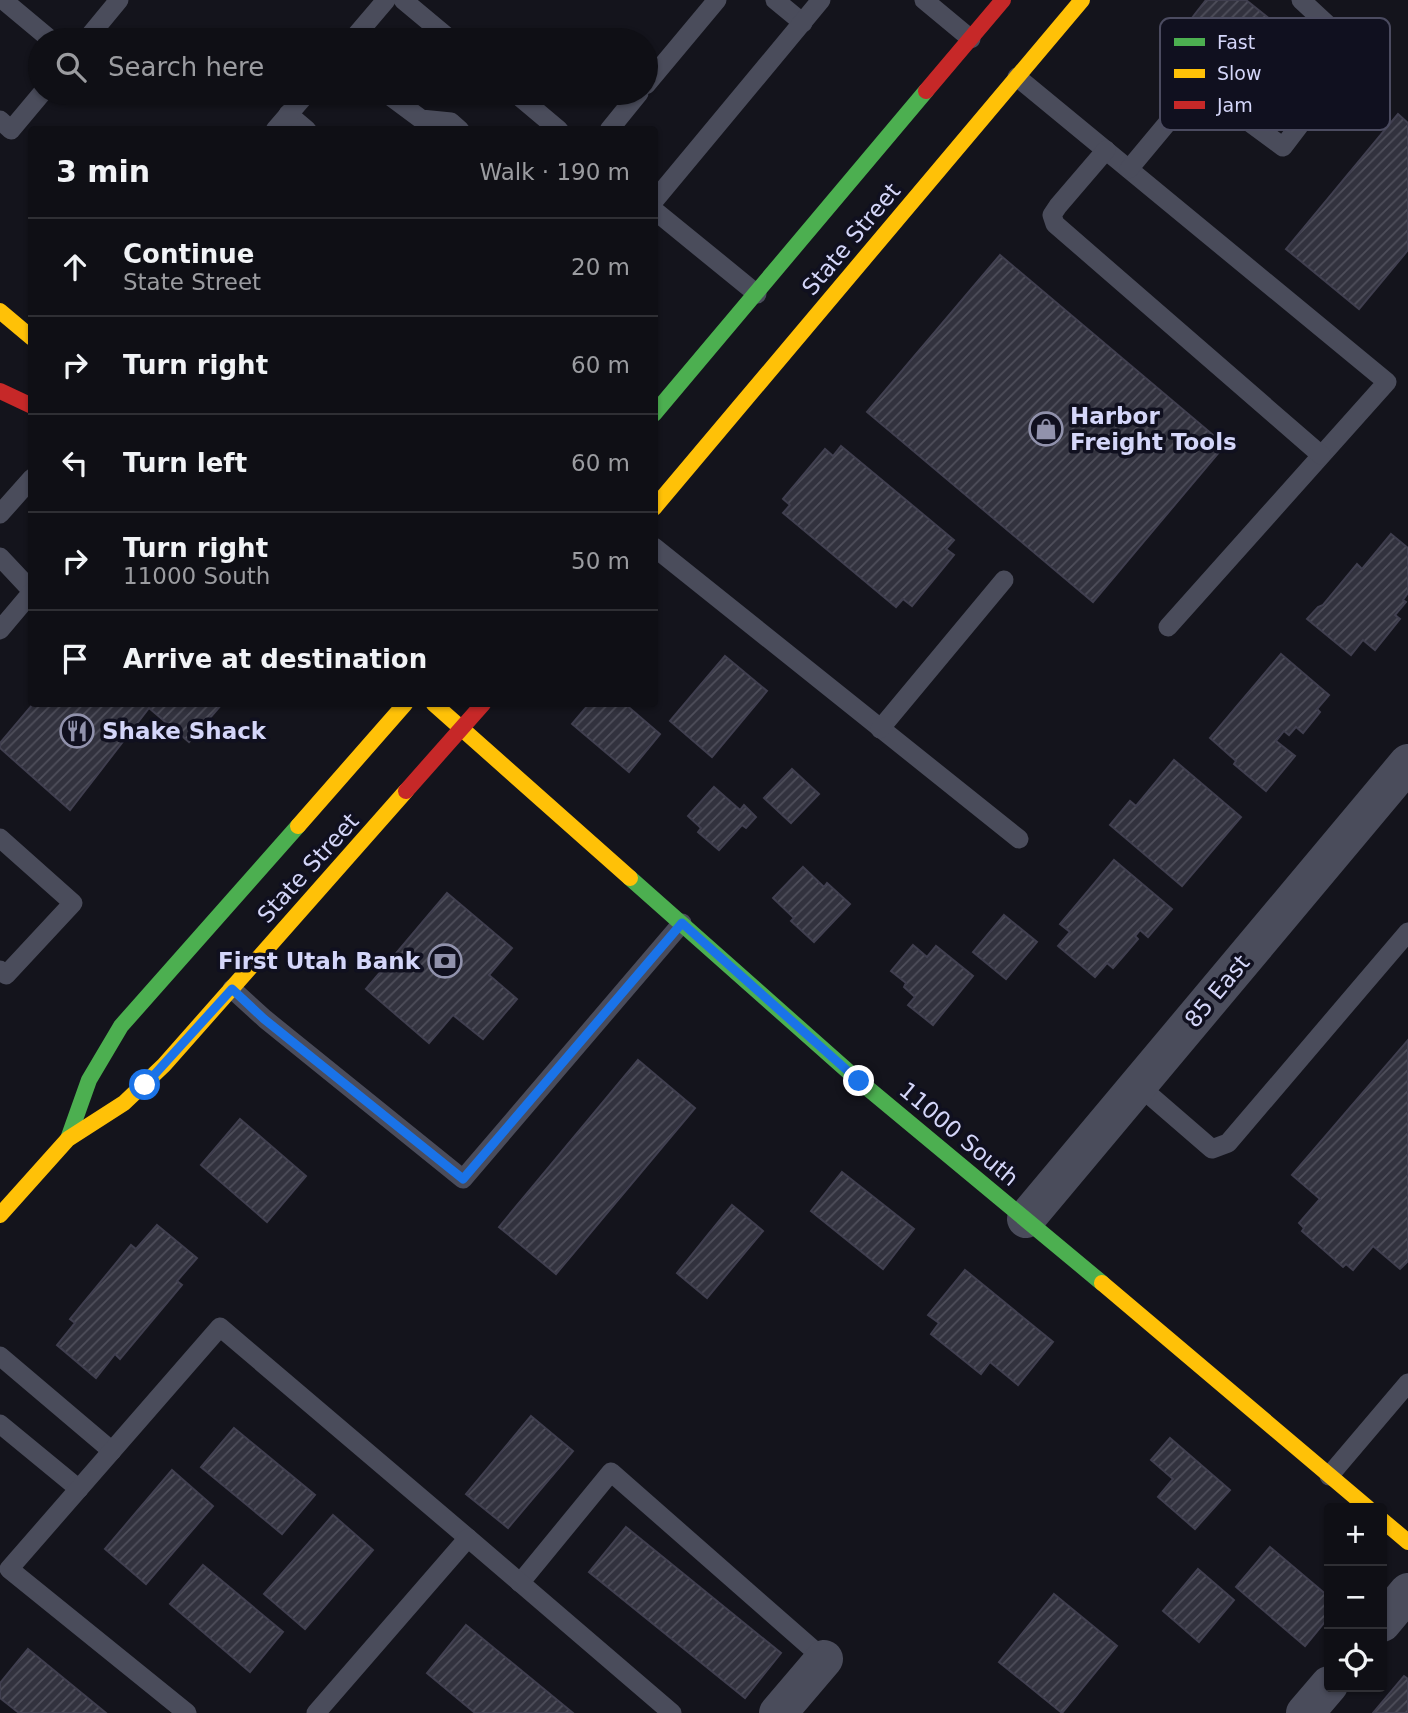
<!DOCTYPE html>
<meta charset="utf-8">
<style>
body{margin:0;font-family:"DejaVu Sans",sans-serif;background:#18181e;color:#f1f3f6}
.controls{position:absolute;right:21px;bottom:21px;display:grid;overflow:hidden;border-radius:7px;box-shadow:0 2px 5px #0004}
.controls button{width:63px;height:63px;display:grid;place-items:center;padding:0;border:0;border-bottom:2px solid #2f2f34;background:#0f0f15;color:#f1f3f6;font:35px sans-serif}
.stop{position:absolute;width:21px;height:21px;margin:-16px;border:5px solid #1a73e8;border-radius:50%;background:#fff}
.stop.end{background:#1a73e8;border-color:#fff;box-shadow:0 2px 7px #0008}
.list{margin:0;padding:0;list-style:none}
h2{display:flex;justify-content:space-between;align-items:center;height:91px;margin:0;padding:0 28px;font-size:30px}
h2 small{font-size:23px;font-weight:400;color:#9b9ca0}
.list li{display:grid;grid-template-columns:46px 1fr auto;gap:21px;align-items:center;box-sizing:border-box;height:98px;padding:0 28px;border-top:2px solid #2f2f34}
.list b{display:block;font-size:26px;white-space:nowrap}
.list p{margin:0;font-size:23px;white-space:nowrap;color:#9b9ca0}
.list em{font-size:23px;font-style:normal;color:#9b9ca0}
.icon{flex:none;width:38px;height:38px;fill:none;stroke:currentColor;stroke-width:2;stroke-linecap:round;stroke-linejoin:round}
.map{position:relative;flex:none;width:1408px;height:1713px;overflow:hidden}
.search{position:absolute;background:#0f0f15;box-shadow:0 2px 5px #0004;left:28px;top:28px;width:630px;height:77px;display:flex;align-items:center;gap:18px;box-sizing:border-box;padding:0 24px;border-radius:38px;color:#9b9ca0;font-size:26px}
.panel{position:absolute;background:#0f0f15;box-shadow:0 2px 5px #0004;left:28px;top:126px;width:630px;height:581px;border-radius:7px}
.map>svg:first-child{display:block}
.building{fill:url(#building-hatch);stroke:#403f4f;stroke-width:2}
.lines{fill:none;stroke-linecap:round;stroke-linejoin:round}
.lane{stroke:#4a4c5b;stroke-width:19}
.street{stroke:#4a4c5b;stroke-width:38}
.fast{stroke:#4caf50;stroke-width:16}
.slow{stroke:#ffc107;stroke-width:16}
.jam{stroke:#c62828;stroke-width:16}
.route{stroke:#1a73e8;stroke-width:9}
.labels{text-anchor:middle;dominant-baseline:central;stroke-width:7;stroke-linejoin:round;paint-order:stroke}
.street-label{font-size:23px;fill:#d4d6f9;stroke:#10101f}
.poi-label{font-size:23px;font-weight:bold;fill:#d4d6f9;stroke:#10101f;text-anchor:start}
.key{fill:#10101f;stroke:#4b4b60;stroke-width:2}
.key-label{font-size:19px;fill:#d4d6f9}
</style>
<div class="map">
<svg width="1408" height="1713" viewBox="0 0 1408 1713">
<defs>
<pattern id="building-hatch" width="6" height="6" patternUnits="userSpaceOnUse" patternTransform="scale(1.75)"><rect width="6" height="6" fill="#32323e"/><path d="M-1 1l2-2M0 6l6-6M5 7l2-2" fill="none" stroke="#4f4f5b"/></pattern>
</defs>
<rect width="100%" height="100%" fill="#14141c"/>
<g class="building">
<polygon points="1206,0 1246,0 1281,28 1247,71 1188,23"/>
<polygon points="1398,114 1408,123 1408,250 1359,309 1286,249"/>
<polygon points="1000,255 1225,445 1093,602 867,412"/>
<polygon points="841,446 954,540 946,549 954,555 912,606 903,599 896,607 783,513 790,505 783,499 825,449 833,456"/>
<polygon points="1391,534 1408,548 1408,593 1403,600 1406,602 1395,615 1400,619 1375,650 1363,640 1351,655 1307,619 1318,607 1323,605 1357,564 1362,569"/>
<polygon points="1281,654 1329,695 1317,709 1320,712 1303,733 1296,727 1289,735 1284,731 1276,741 1295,756 1266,791 1234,764 1236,761 1210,738"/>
<polygon points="725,656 767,691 712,757 670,721"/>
<polygon points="33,704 222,704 189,742 149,708 70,810 0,748 0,743"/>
<polygon points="589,704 625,704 660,734 629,772 572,724"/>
<polygon points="1174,760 1241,817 1182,886 1110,825 1130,801 1136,806"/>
<polygon points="792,769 819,794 791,823 764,798"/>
<polygon points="714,787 740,810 744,805 756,817 746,828 742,825 719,850 698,832 701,828 688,816"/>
<polygon points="1114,860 1172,909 1148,937 1140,930 1135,936 1138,939 1113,968 1107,963 1095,977 1058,946 1070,932 1060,924"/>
<polygon points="803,867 824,887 827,883 850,904 814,942 791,921 794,918 773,898"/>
<polygon points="447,893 512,948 489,975 517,999 483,1039 453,1015 429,1043 366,989"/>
<polygon points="1004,915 1037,942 1006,979 973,952"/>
<polygon points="913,945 927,957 936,946 973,976 933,1025 908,1005 915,997 904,987 906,983 891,971"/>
<polygon points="1408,1040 1408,1261 1400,1269 1373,1246 1353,1270 1346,1264 1343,1267 1302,1231 1304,1228 1299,1223 1320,1199 1292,1175"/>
<polygon points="638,1060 695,1108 556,1274 499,1227"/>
<polygon points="240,1119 306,1176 267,1222 201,1165"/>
<polygon points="842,1172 914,1229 883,1269 811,1211"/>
<polygon points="732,1205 763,1231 707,1298 677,1273"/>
<polygon points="157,1225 197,1258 177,1281 182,1285 120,1359 115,1354 96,1378 57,1345 75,1323 70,1319 131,1245 136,1249"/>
<polygon points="965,1270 1053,1342 1018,1385 990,1362 981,1374 931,1334 939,1323 928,1315"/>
<polygon points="531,1416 573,1451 508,1528 466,1494"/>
<polygon points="234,1428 315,1495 282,1534 201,1467"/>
<polygon points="1170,1438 1230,1490 1195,1529 1158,1497 1173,1479 1151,1460"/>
<polygon points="172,1470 213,1506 146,1584 105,1549"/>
<polygon points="333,1515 373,1550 305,1629 264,1594"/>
<polygon points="626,1527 781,1653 745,1698 589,1572"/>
<polygon points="1270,1547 1329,1597 1329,1617 1305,1646 1236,1587"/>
<polygon points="203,1565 283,1632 250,1672 170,1604"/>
<polygon points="1198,1569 1234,1600 1199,1642 1163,1611"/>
<polygon points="1054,1594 1117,1646 1062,1713 999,1662"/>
<polygon points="466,1625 573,1713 475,1713 427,1673"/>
<polygon points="28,1649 106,1713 19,1713 0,1698 0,1683"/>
<polygon points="1404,1676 1408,1679 1408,1713 1373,1713"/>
</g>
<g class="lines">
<g class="lane">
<polyline points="3,0 51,40"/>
<polyline points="403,0 451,40"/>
<polyline points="775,0 803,23"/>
<polyline points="924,0 971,39"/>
<polyline points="86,40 119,0"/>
<polyline points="352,40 386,0"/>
<polyline points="1017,77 1387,382 1168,627"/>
<polyline points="646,85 717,0"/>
<polyline points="386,93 421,119 451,122 460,130"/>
<polyline points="515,93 559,130"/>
<polyline points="288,114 307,130"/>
<polyline points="0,120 11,130 42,93"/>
<polyline points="275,130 307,93"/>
<polyline points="609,130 639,93"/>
<polyline points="1106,150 1058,206 1052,215 1055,224 1321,455"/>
<polyline points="1129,169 1199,85 1283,147 1356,51 1301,0"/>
<polyline points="654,201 821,0"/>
<polyline points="654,210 757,294"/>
<polyline points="0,514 32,478"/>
<polyline points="654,547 1019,839"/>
<polyline points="0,557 32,591"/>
<polyline points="0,630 32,592"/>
<polyline points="880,729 1004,580"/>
<polyline points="0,838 73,903 6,975 0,970"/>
<polyline points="232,989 265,1019 463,1179 682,923"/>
<polyline points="1138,1085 1212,1149 1228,1143 1408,932"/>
<polyline points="0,1356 112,1451"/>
<polyline points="0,1424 79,1489"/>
<polyline points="1329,1476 1408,1383"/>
<polyline points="520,1583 611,1472 824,1659"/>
<polyline points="187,1713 9,1569 220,1327 468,1538"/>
<polyline points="316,1713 468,1538 672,1713"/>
</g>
<g class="street">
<polyline points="1026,1219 1408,763"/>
<polyline points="1382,1623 1408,1592"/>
<polyline points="778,1713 824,1659"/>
<polyline points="1305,1713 1329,1685"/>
</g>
<g class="fast">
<polyline points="654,414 926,91"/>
<polyline points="630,878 859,1081 1102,1283"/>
<polyline points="68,1139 89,1080 121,1026 298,826"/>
</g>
<g class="slow">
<polyline points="0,311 32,338"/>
<polyline points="654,508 1082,0"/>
<polyline points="434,704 630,878"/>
<polyline points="298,826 405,704"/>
<polyline points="0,1215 68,1139 124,1103 164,1065 406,791"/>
<polyline points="1102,1283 1368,1508"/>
<polyline points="1382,1520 1408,1542"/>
</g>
<g class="jam">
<polyline points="926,91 1003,0"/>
<polyline points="0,391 32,406"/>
<polyline points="406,791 483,704"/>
</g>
</g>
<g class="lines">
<polyline class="route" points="145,1085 232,989 264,1019 463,1179 682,923 859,1081"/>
</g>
<defs>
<symbol id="shop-ring" viewBox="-11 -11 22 22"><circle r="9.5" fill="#10101f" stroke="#9192ac" stroke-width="1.5"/><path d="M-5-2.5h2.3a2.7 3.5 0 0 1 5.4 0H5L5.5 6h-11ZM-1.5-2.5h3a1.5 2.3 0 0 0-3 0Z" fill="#9192ac"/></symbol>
<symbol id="restaurant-ring" viewBox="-11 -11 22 22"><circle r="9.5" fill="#10101f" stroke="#9192ac" stroke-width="1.5"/><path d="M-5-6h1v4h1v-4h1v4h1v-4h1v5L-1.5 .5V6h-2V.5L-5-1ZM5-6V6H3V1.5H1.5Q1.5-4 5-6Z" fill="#9192ac"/></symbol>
<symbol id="bank-ring" viewBox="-11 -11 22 22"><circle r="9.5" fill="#10101f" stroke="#9192ac" stroke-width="1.5"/><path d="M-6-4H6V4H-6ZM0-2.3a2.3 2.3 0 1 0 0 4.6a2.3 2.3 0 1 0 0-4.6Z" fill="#9192ac"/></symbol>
</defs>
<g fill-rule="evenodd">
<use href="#shop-ring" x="1027" y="410" width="38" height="38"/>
<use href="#restaurant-ring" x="58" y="712" width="38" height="38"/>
<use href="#bank-ring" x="426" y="942" width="38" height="38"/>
</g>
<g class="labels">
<g class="street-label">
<text transform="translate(851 239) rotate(-50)">State Street</text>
<text transform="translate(308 868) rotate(-48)">State Street</text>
<text transform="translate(1217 991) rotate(-50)">85 East</text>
<text transform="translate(959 1134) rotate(40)">11000 South</text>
</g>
<g class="poi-label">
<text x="1070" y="416">Harbor<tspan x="1070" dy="26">Freight Tools</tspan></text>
<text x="102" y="731">Shake Shack</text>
<text x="420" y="961" text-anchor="end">First Utah Bank</text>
</g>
</g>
<rect x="1160" y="18" width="230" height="112" rx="10" class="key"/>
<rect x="1174" y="38" width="31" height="8" fill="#4caf50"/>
<rect x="1174" y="69" width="31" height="9" fill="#ffc107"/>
<rect x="1174" y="101" width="31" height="8" fill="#c62828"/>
<g class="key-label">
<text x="1217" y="49">Fast</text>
<text x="1217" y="80">Slow</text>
<text x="1217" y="112">Jam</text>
</g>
</svg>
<div class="controls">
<button>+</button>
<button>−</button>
<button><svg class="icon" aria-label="locate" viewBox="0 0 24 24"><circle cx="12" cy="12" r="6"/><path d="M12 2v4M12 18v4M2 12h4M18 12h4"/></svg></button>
</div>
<div class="stop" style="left:145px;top:1085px"></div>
<div class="stop end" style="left:859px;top:1081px"></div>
<div class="search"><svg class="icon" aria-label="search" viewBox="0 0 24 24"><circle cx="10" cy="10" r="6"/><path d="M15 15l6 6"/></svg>Search here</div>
<section class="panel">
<h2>3 min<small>Walk · 190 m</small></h2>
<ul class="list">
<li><svg class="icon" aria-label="ahead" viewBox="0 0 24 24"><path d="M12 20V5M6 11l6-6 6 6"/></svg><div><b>Continue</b><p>State Street</p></div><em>20 m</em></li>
<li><svg class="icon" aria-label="right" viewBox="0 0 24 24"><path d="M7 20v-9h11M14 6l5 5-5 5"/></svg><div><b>Turn right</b></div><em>60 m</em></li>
<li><svg class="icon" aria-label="left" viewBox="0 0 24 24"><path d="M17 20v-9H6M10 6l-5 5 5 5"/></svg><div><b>Turn left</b></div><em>60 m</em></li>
<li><svg class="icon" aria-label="right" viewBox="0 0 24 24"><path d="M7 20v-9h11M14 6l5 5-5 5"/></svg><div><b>Turn right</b><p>11000 South</p></div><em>50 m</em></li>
<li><svg class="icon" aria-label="arrive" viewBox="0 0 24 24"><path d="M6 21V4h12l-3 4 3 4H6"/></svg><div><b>Arrive at destination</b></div></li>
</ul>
</section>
</div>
